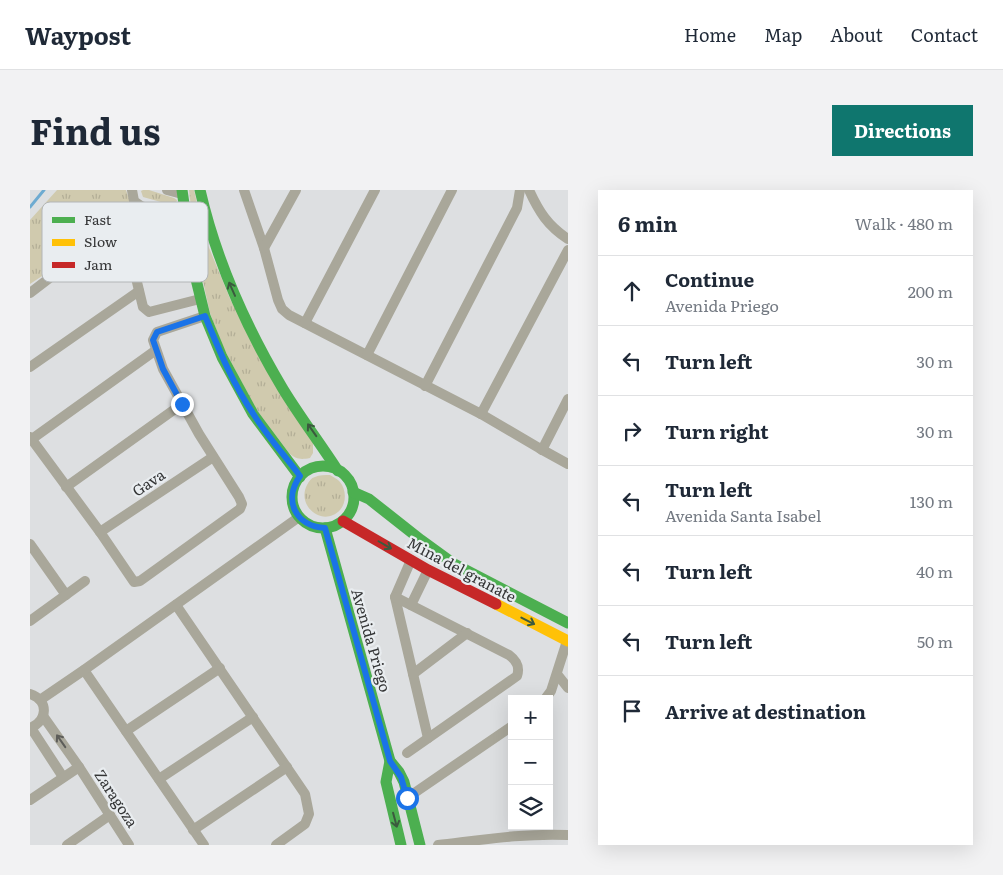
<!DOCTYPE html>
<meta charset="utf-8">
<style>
body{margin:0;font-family:Literata,serif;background:#f2f2f3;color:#1f2937}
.controls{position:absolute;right:15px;bottom:15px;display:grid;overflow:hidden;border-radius:0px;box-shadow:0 5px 20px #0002}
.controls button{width:45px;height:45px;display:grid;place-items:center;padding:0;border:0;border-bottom:1px solid #e0e1e3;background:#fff;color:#1f2937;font:25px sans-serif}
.stop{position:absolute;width:15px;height:15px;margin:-11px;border:4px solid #1a73e8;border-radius:50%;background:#fff}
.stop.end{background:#1a73e8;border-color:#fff;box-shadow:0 1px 5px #0008}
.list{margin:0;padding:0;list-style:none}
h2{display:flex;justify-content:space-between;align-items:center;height:65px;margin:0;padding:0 20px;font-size:21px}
h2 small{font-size:16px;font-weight:400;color:#747a83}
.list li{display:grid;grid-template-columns:32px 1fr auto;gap:15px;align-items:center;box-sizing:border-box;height:70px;padding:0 20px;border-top:1px solid #e0e1e3}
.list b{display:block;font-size:19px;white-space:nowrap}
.list p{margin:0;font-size:16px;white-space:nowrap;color:#747a83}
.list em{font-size:16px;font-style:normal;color:#747a83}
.icon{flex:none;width:28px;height:28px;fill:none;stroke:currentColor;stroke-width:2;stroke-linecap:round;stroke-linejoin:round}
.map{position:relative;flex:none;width:538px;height:655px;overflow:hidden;border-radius:0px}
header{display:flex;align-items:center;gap:30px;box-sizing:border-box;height:70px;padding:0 25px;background:#fff;border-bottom:1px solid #e0e1e3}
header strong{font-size:24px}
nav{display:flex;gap:28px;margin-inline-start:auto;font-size:18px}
.intro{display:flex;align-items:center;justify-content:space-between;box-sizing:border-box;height:120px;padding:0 30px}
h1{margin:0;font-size:35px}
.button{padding:12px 22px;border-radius:0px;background:#0f766e;color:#fff;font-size:18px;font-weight:700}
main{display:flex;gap:30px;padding:0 30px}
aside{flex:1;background:#fff;border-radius:0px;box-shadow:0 5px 20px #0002}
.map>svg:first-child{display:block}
.park{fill:url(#park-tufts)}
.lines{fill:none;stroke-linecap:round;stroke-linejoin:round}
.stream{stroke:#6eabd1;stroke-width:3}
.street{stroke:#a9a79a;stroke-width:10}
.fast{stroke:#4caf50;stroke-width:11}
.slow{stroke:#ffc107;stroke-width:11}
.jam{stroke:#c62828;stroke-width:11}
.oneway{stroke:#3b5a3e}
.oneway2{stroke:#5d5d59}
.route{stroke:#1a73e8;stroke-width:6}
.labels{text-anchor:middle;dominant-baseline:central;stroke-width:4.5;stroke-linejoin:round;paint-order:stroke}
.street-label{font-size:15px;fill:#343536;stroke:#e9edf0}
.key{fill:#e9edf0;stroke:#b3b6b8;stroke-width:1}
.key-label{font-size:14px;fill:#343536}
</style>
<header>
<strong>Waypost</strong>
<nav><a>Home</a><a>Map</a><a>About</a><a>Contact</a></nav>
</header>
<div class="intro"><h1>Find us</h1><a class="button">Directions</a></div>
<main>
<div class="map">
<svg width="538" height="655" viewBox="0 0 538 655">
<defs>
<pattern id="park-tufts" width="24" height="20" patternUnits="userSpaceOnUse" patternTransform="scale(1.25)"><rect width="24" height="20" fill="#d0caae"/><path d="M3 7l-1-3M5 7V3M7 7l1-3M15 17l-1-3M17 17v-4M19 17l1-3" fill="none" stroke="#b3ae96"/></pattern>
</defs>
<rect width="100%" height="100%" fill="#dddfe1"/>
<g class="park">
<path d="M27,0h69l5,15 7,5 37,12c6,7 5,16 6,24l-19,3 -7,-15 -15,-14 -24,-4 1,22 -18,2 -7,3 -62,41v-64z"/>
<polygon points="113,0 119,0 144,8 147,10 145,16 113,7 111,1"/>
<path d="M159,0h5l11,48 26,63 82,142v10l-3,5c-10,2 -14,1 -21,-5l-33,-44 -33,-62 -13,-34 -14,-63z"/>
<path d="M300,285c3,2 8,4 10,7 6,7 7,20 0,28 -17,18 -44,-4 -33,-25 2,-4 4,-7 8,-8 4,-2 10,-2 15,-2z"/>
</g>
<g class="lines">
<polyline class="stream" points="0,17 14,0"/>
<g class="street">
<polyline points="102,0 104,11 111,16 157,31"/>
<polyline points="137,0 152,4"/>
<polyline points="214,0 234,58 248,110 252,119 259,125 451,224 509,258 538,274"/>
<path d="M499,0c10,22 19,36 39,49"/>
<polyline points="234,58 266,0"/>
<polyline points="0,103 30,80 64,58 83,55 100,63 113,117 119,122 170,109"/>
<polyline points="275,133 345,0"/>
<polyline points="337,165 422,0"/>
<polyline points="0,177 109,101"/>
<polyline points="395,196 487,18 490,0"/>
<polyline points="451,224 538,60"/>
<polyline points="0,247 70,342 104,392 110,391 210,319 212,314 209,307 169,244 133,179 123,150 127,142 175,126"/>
<polyline points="2,249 126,160"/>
<polyline points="512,260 538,209"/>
<polyline points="36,297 152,214"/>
<polyline points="70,342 183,267"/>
<polyline points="0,354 36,405"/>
<polyline points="381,370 365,407 398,548"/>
<path d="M365,407l114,58c8,6 11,12 8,21l-110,77"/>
<polyline points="146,415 275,604 279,624 275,634 246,655"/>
<polyline points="381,415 398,380"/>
<polyline points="0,431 55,391"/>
<polyline points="54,480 174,655"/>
<polyline points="383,484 437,443"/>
<polyline points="527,484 538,498"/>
<path d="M0,504c19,6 18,27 0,34"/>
<polyline points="515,509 521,501 537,451"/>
<polyline points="10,510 54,480 269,327"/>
<polyline points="13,526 49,577 99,655"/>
<polyline points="1,538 33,587"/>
<polyline points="96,541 190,478"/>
<polyline points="129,589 223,527"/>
<polyline points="377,608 482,536"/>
<polyline points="0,610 49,577"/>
<polyline points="163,640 257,577"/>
<polyline points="37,655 80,625"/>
<path d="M408,655c43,-5 86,-12 130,-10"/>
</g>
<g class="fast">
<polyline points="152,0 163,77 175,126 192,167 223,224 270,287"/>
<path d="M170,0c16,70 46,137 83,199 17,28 37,54 55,82"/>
<circle cx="293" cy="307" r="31"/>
<polyline points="323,302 339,309 391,350 424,374 538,433"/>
<polyline points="295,338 360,571 369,582 374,592 390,655"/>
<polyline points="360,571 356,592 371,655"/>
</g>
<polyline class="slow" points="466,414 538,451"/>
<polyline class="jam" points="313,331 398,380 466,414"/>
</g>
<defs><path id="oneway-shaft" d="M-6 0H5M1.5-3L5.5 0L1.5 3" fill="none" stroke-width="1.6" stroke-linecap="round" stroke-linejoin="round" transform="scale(1.25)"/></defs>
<g class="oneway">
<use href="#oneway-shaft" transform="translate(202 99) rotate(-114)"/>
<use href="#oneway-shaft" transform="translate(282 240) rotate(-125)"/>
<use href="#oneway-shaft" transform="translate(355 355) rotate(30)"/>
<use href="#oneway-shaft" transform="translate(498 431) rotate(27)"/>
<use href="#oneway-shaft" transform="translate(365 630) rotate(75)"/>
</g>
<use class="oneway2" href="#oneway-shaft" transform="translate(31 551) rotate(-125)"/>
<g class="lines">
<path class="route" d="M152,214l-19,-35 -10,-29 4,-8 48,-16c14,34 28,68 49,99 14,22 31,41 46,61 -17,24 -5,50 25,52l65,233 11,16 6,21"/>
</g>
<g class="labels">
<g class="street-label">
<text transform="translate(118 292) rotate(-34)">Gava</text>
<text transform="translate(432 379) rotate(28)">Mina del granate</text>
<text transform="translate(342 450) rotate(74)">Avenida Priego</text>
<text transform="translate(87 608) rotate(57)">Zaragoza</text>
</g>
</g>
<rect x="12" y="12" width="166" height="80" rx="8" class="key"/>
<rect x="22" y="27" width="23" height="6" fill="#4caf50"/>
<rect x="22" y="49" width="23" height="7" fill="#ffc107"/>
<rect x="22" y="72" width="23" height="6" fill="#c62828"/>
<g class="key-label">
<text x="54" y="35">Fast</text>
<text x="54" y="57">Slow</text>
<text x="54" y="80">Jam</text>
</g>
</svg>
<div class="controls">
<button>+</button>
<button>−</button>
<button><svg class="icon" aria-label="layers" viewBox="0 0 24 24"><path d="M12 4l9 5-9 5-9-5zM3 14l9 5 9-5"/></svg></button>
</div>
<div class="stop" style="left:377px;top:608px"></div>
<div class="stop end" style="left:152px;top:214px"></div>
</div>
<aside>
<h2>6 min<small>Walk · 480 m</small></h2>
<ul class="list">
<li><svg class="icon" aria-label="ahead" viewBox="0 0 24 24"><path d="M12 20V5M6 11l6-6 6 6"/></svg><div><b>Continue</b><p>Avenida Priego</p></div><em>200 m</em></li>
<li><svg class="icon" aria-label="left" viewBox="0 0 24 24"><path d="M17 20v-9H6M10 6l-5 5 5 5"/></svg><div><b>Turn left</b></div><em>30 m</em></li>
<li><svg class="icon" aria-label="right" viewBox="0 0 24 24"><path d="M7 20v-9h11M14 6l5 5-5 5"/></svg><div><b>Turn right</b></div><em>30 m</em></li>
<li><svg class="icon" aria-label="left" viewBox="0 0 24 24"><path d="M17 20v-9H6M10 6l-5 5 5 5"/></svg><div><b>Turn left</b><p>Avenida Santa Isabel</p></div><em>130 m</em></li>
<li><svg class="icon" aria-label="left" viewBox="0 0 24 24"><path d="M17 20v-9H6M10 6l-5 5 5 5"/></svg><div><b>Turn left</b></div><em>40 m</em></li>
<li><svg class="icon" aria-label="left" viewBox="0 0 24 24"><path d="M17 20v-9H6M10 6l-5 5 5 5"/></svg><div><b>Turn left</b></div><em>50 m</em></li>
<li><svg class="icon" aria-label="arrive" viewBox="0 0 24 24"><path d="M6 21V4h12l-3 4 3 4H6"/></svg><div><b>Arrive at destination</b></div></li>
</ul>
</aside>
</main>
